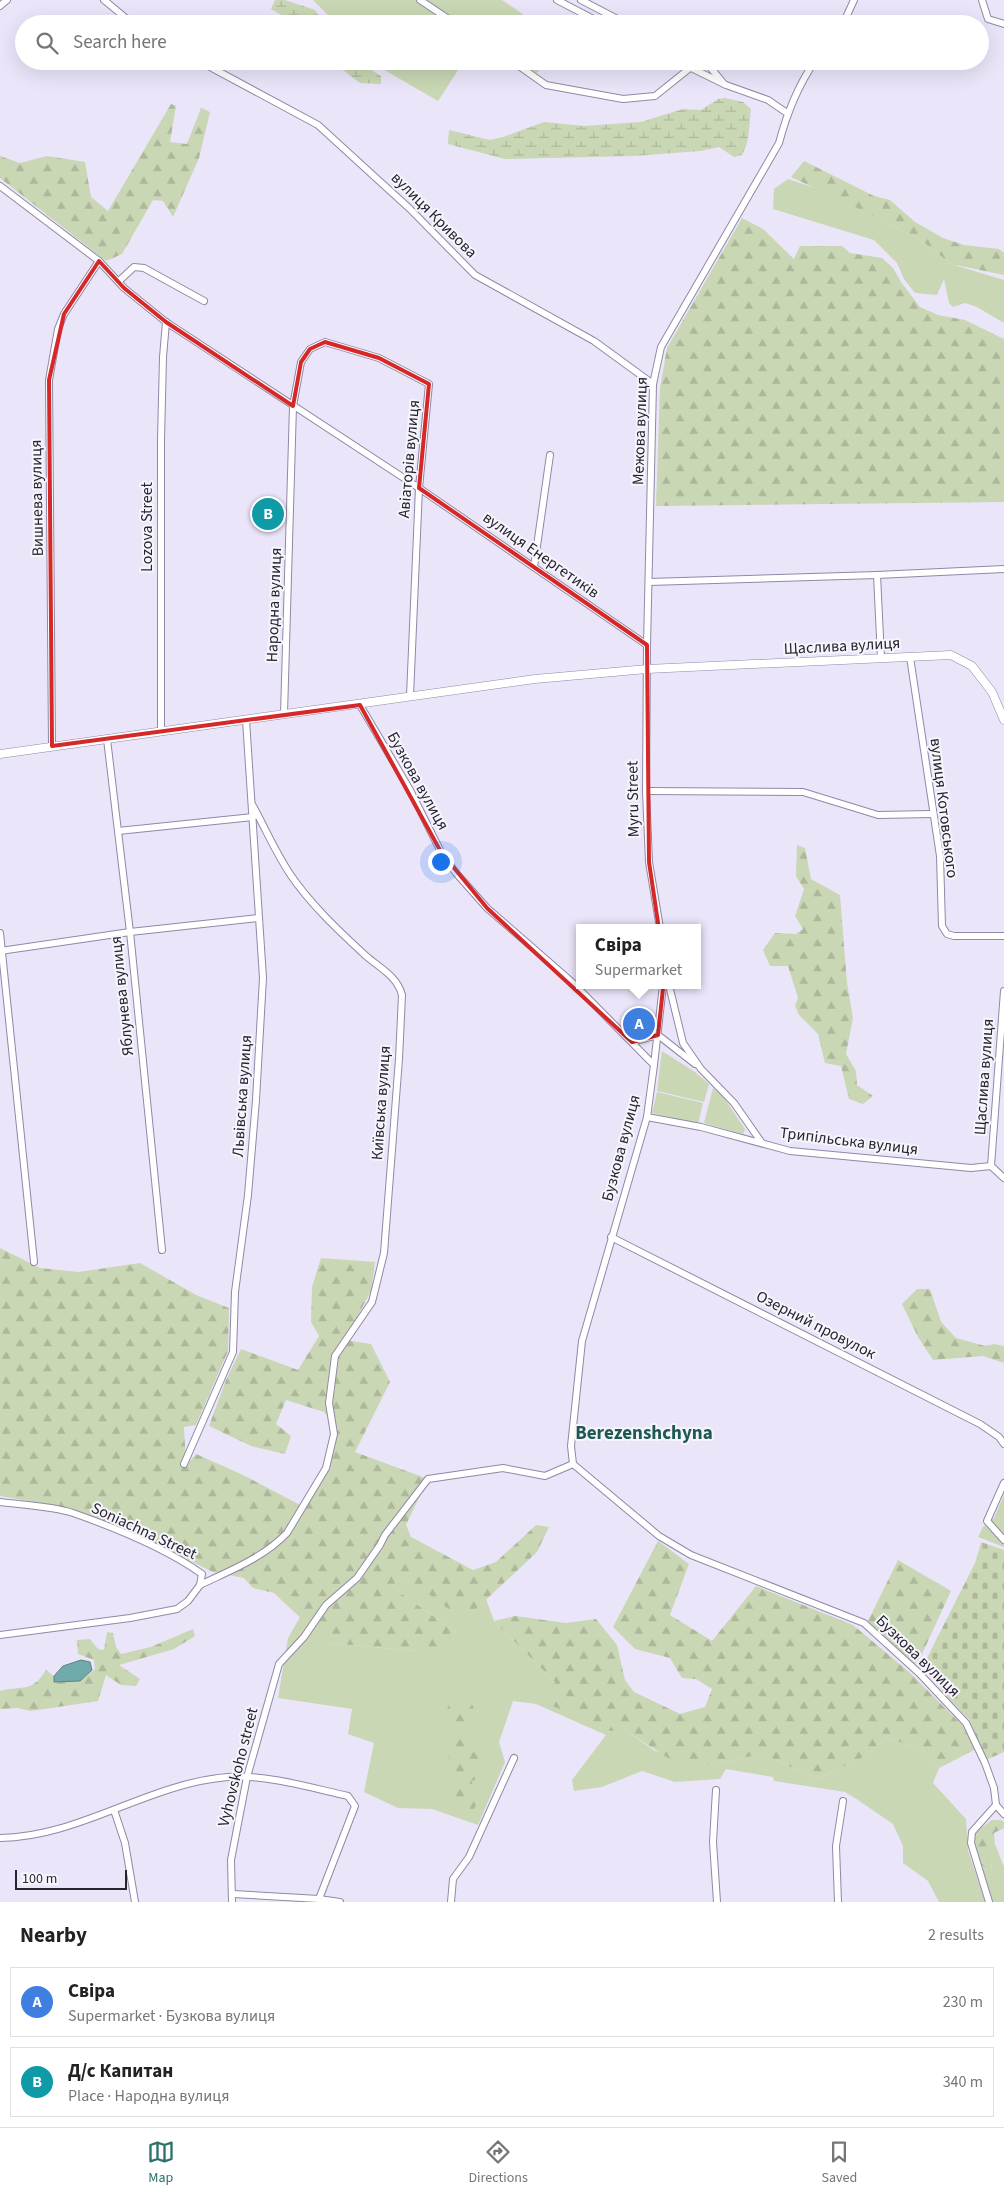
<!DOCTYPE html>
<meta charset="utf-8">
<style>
body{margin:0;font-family:"Source Sans 3",sans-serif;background:#f6f6f6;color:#222}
.scale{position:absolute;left:15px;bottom:12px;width:112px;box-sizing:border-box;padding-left:5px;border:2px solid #272430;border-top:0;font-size:14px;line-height:18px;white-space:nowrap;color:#272430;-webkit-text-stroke:4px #f7f5fc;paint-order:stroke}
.you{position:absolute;left:440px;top:861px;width:18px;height:18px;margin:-12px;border:4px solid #fff;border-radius:50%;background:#1a73e8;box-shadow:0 0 0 8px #1a73e833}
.badge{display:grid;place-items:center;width:32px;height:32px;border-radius:50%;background:#2a726b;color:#fff;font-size:16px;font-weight:700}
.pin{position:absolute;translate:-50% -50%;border:2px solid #fff;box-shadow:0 1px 5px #0006}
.popup{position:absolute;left:576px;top:924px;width:125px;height:65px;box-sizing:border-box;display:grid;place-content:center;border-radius:0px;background:#fff;filter:drop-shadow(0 1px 4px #0005);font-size:16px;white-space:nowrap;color:#767676}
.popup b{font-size:19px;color:#222}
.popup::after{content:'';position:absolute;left:50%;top:100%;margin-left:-10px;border:10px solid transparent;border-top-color:#fff}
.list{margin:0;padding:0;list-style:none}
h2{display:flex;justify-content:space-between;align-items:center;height:65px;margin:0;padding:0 20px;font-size:21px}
h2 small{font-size:16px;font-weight:400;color:#767676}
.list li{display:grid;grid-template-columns:32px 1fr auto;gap:15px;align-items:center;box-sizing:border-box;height:70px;margin:0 10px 10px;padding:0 10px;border:1px solid #e0e0e0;border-radius:0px}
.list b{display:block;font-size:19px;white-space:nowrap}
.list p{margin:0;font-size:16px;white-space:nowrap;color:#767676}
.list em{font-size:16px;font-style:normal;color:#767676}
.icon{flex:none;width:28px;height:28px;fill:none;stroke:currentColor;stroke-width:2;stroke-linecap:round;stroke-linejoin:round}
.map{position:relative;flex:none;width:1004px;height:1902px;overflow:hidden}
.search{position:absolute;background:#fff;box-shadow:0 5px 20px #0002;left:15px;right:15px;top:15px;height:55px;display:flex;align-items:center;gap:12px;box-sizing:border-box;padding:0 18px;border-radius:28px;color:#767676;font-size:19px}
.sheet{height:225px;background:#fff}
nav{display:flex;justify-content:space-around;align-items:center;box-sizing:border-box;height:70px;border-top:1px solid #e0e0e0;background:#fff;font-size:14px;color:#767676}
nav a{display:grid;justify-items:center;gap:2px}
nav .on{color:#2a726b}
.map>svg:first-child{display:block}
.green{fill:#c9d7b4}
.forest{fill:url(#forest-firs)}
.wetland{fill:url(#wetland-marsh)}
.cemetery{fill:url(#cemetery-stones)}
.water{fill:#70abac;stroke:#5a8287}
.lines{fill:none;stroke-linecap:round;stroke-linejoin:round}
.minor-casing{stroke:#9188a7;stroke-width:8}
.tertiary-casing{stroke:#9188a7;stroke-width:9}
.minor{stroke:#fff;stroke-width:6}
.tertiary{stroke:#fff;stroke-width:8}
.marked{fill:none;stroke:#d62828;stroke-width:4;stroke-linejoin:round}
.labels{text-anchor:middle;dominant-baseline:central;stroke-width:4;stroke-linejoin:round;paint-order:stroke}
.street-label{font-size:16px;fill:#272430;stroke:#f7f5fc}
.quarter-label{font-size:19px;font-weight:bold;fill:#1f5852;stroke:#f7f5fc}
</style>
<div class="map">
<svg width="1004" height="1902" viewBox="0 0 1004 1902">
<defs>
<pattern id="forest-firs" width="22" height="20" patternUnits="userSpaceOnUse" patternTransform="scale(1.25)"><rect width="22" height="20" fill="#c9d7b4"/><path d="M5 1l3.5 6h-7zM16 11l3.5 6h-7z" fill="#adb89b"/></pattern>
<pattern id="wetland-marsh" width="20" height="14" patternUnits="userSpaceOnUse" patternTransform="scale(1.25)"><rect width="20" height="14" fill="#c9d7b4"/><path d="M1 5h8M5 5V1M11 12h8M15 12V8" fill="none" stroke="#adb89b"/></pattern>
<pattern id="cemetery-stones" width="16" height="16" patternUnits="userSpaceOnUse" patternTransform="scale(1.25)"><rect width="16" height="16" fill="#c9d7b4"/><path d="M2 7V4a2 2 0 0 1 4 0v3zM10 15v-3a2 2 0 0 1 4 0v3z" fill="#adb89b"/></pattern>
</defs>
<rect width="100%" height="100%" fill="#ebe5fa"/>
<g class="green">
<polygon points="313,0 502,0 537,24 337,24"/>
<polygon points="374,61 464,61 438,101 381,68"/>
<polygon points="517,61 546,61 537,73"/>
<polygon points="788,179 821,190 885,221 926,244 951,264 1004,280 1004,323 977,307 965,303 953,307 949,303 944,279 937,295 915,293 904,279 897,263 874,240 773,209 774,189"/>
<polygon points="662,1051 695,1072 709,1084 704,1102 657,1091"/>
<polygon points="713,1088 724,1098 745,1129 743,1134 704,1123"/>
<polygon points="657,1092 703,1103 698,1124 652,1113"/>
<polygon points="1004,1495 1004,1547 978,1537 983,1527 994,1518"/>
<polygon points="399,1576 475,1610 486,1599 494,1621 555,1682 655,1751 703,1766 762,1754 818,1779 866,1756 885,1738 921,1748 939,1768 933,1783 966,1819 968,1850 985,1902 939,1902 928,1881 903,1863 903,1846 893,1824 858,1800 845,1792 774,1781 773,1777 726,1769 720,1779 675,1782 642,1771 602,1787 574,1791 572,1780 606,1735 536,1704 513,1701 499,1742 505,1762 478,1825 432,1809 398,1808 364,1792 374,1743 348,1734 352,1709 278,1698 288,1638 300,1617 327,1643 419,1651 456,1632 399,1592 394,1585"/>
<polygon points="995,1844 1004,1867 1004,1902 993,1902 979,1862 983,1868 991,1872 992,1860 987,1847"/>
</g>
<g class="forest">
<polygon points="171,104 176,106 170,142 187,144 201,108 210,112 199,158 173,217 163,201 153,200 122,254 106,261 0,178 0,156 20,163 47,156 85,162 91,197 108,211"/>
<polygon points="804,161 874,196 890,200 915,222 943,238 964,245 999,249 1004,253 1004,275 951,264 926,244 885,221 791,177"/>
<polygon points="742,218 763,229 794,259 800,246 842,246 850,253 882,258 893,268 901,282 920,307 938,315 965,320 1004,339 1004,502 656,506 660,388 667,348"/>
<polygon points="797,845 805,848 811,879 840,895 847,983 853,1018 846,1054 856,1071 857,1085 873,1096 863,1104 849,1099 841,1066 825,1063 818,1034 799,1015 795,1006 798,998 788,966 770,966 763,950 775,933 796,934 803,929 795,916 804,889 796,876"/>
<polygon points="0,1248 40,1268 78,1272 140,1263 196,1295 229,1308 228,1351 196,1425 184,1427 186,1466 196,1454 241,1474 306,1508 327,1472 338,1428 324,1412 286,1400 276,1424 291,1436 285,1454 251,1446 209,1426 226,1380 241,1349 298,1370 319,1336 311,1322 312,1287 321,1258 375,1262 371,1291 345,1340 371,1344 390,1382 355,1452 428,1479 406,1525 411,1537 473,1570 496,1562 536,1525 549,1527 537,1552 475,1610 453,1612 412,1582 399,1576 394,1585 399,1592 456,1632 428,1663 419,1651 327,1643 274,1593 253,1588 244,1578 213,1572 119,1526 68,1508 0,1496"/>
<polygon points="917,1289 930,1289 941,1322 956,1338 985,1346 994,1344 1004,1346 1004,1363 983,1356 933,1360 918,1337 902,1304"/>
<polygon points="658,1541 689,1564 670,1615 712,1641 756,1586 853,1625 908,1671 962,1725 976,1749 939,1768 921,1748 885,1738 866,1756 818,1779 762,1754 703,1766 668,1758 623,1729 610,1731 548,1704 555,1682 494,1621 515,1616 566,1623 596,1619 617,1645 625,1680 634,1692 680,1714 705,1707 712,1689 696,1679 682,1678 670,1658 635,1649 613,1627"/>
<polygon points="898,1560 951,1591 921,1656 914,1665 868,1621"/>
<path d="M193,1629l2,7 -21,13 -55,16 21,14 -4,7 -15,-1 -15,-10 -8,26 -67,10 -14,-3 -17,1v-18c23,-6 32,2 46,-21l8,6 1,6 25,-1 15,-12 -1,-9 -16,-6 -1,-14 13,-1 8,10 6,1 3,-18 6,1 3,14 5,7 30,-7z"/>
<path d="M450,1698l10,3 10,-1 4,9 9,6 -2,7 -13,7c-13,-3 -20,-5 -26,-18l6,-3z"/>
<path d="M454,1735c16,5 23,9 31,24l-3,12 1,6 -11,4 1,11 7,6 -9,16 -8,-9 -8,3 -4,-9 13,-25 -11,-3 -5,-18 9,-4 -7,-10z"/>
<path d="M992,1820h9l3,2v6l-10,5 1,11 -7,3 4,13 -1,13c-11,-7 -22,-23 -17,-37 3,-7 13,-12 18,-16z"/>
</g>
<g class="wetland">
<polygon points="275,0 285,0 315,10 325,24 297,24 271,9"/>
<polygon points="331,61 357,61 381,76 381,84 360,83"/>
<path d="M725,98l18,4 8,7c-2,16 -1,32 -9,46l-8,2 -15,-10 -19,4 -66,5 -129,3 -57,-15 1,-14 41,10 13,-3 41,-15 40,4 57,-4 42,-13 18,1 17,-11z"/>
</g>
<polygon class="cemetery" points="981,1542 1004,1550 1004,1752 986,1760 969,1719 945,1695 924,1664 976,1561"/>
<polygon class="water" points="81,1660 90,1662 92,1670 80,1681 54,1682 54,1676 63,1666"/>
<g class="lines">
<defs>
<g id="minor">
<polyline points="104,0 133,24"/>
<polyline points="420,0 456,24"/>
<polyline points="557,0 603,24"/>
<polyline points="581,0 627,24"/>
<polyline points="982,0 988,19 1004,24"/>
<polyline points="0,6 7,0"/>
<polyline points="843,24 854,0"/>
<polyline points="199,61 318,125 410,209 475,275 594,341 653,384"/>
<polyline points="512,61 546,85 623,99 655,96 690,68"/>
<polyline points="677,61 726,85 768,100 787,113"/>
<polyline points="700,61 710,67 724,84"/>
<polyline points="0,186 99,261 124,288 166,322 419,488 647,645"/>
<polyline points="119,281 134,267 144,268 204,301"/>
<polyline points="534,567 550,455"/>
<polyline points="877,575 881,658"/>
<polyline points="649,582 877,575 1004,569"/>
<polyline points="910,657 940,856 942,926 947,934 954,936 1004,936"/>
<polyline points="360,705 410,790 441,852 456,873 487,908 573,983 654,1065 647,1117 582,1341 571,1446 573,1464 659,1536 691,1555 864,1623 919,1673 966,1723 985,1763 994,1788 996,1805 972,1832 971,1843 989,1902"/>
<polyline points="284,714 293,406 301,362 310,349 325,342 379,358 429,384 419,488 410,696"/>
<polyline points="161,732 161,440 163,357 166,322"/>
<polyline points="107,739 130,932 162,1250"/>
<polyline points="52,746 49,380 58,329 64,314 99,261"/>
<polyline points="646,791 803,792 878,815 932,814"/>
<polyline points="118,831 253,817"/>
<path d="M660,928l-11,-66 -3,-71 1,-146 6,-261 8,-37 118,-204c8,-30 18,-56 36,-82"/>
<polyline points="0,933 34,1262"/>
<polyline points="0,951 130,932 258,918"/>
<polyline points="669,985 683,1043 701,1069 734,1103 762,1143"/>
<polyline points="632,1042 658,1035 695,1064"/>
<polyline points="654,1065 663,985"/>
<polyline points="647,1117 701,1127 790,1151 971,1168 991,1166"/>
<polyline points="991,1166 1004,991"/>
<polyline points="991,1166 1004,1178"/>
<polyline points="611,1237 980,1424 999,1437 1004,1444"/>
<polyline points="184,1464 233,1352 235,1292 248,1195 256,1100 263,978 246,720"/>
<polyline points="1004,1483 987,1521 1004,1540"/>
<path d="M0,1502c22,3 52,4 73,11 43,15 91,34 129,61l-2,11 -12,16 -11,8 -47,9 -130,17"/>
<path d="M200,1585c31,-15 63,-27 87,-52l39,-65 8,-34 -5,-31 6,-47 37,-54 12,-49 15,-194 3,-64c-5,-19 -22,-27 -36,-39 -26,-24 -56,-52 -76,-82 -14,-21 -25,-46 -37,-68"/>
<polyline points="716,1790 713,1842 717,1902"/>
<polyline points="996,1805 1004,1814"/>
<polyline points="114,1810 125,1843 135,1902"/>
<path d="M0,1838c80,-1 149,-55 228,-61 37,-3 84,11 120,19l7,10 -36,93"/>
<polyline points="233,1894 319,1899 340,1902"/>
<polyline points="232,1902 231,1860 247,1777 279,1664 304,1637 326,1605 357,1578 380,1545 385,1535 428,1479 503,1468 545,1476 573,1464"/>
<polyline points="451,1902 453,1879 469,1857 514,1758"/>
<polyline points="838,1902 836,1846 843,1801"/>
</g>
<polyline id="tertiary" points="0,754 535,679 647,669 951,655 972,666 992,692 1004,720"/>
</defs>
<use href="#minor" class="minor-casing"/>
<use href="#tertiary" class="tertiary-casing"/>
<use href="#minor" class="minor"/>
<use href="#tertiary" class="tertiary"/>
</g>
<path class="marked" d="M99,261l25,27 42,34 127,84 8,-44 9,-13 15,-7 54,16 50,26 -10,104 228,157 2,217 16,108 -7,65 -26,7 -145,-134 -46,-56 -81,-147 -308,41 -3,-366 15,-66z"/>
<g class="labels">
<g class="street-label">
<text transform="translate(434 215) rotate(45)">вулиця Кривова</text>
<text transform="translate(640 431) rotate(-88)">Межова вулиця</text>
<text transform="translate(409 459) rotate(-85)">Авіаторів вулиця</text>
<text transform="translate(37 498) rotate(-91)">Вишнева вулиця</text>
<text transform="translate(147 527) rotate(-90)">Lozova Street</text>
<text transform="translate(541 555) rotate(35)">вулиця Енергетиків</text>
<text transform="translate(274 605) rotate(-88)">Народна вулиця</text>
<text transform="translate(842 646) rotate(-3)">Щаслива вулиця</text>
<text transform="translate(418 781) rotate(61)">Бузкова вулиця</text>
<text transform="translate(633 799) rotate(-91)">Myru Street</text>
<text transform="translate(944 808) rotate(83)">вулиця Котовського</text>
<text transform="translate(122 996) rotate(-96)">Яблунева вулиця</text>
<text transform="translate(984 1077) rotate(-86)">Щаслива вулиця</text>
<text transform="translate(242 1096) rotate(-86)">Львівська вулиця</text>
<text transform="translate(381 1103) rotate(-86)">Київська вулиця</text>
<text transform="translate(849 1141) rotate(7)">Трипільська вулиця</text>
<text transform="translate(621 1148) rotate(-75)">Бузкова вулиця</text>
<text transform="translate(816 1325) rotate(27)">Озерний провулок</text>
<text transform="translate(144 1531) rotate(25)">Soniachna Street</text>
<text transform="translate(918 1656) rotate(44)">Бузкова вулиця</text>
<text transform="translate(238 1767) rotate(-76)">Vyhovskoho street</text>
</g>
<g class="quarter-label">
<text x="644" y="1433">Berezenshchyna</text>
</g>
</g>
</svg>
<div class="scale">100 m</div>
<div class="you"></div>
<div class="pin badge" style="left:639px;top:1024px;background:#3f7fe0">A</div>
<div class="popup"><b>Свіра</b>Supermarket</div>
<div class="pin badge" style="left:268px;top:514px;background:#0f9aa8">B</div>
<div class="search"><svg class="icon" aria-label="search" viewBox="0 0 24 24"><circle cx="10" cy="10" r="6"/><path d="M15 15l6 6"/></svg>Search here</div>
</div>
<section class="sheet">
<h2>Nearby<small>2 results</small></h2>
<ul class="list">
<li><span class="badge" style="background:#3f7fe0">A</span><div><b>Свіра</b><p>Supermarket · Бузкова вулиця</p></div><em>230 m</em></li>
<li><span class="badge" style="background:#0f9aa8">B</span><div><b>Д/с Капитан</b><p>Place · Народна вулиця</p></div><em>340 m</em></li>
</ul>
</section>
<nav>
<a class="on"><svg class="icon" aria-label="map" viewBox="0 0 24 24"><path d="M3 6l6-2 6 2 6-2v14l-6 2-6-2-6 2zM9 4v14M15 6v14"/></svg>Map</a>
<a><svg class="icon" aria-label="directions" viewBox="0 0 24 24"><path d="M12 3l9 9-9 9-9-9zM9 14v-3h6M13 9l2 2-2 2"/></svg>Directions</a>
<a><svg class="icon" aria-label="saved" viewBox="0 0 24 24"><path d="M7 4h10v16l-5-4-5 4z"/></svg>Saved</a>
</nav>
